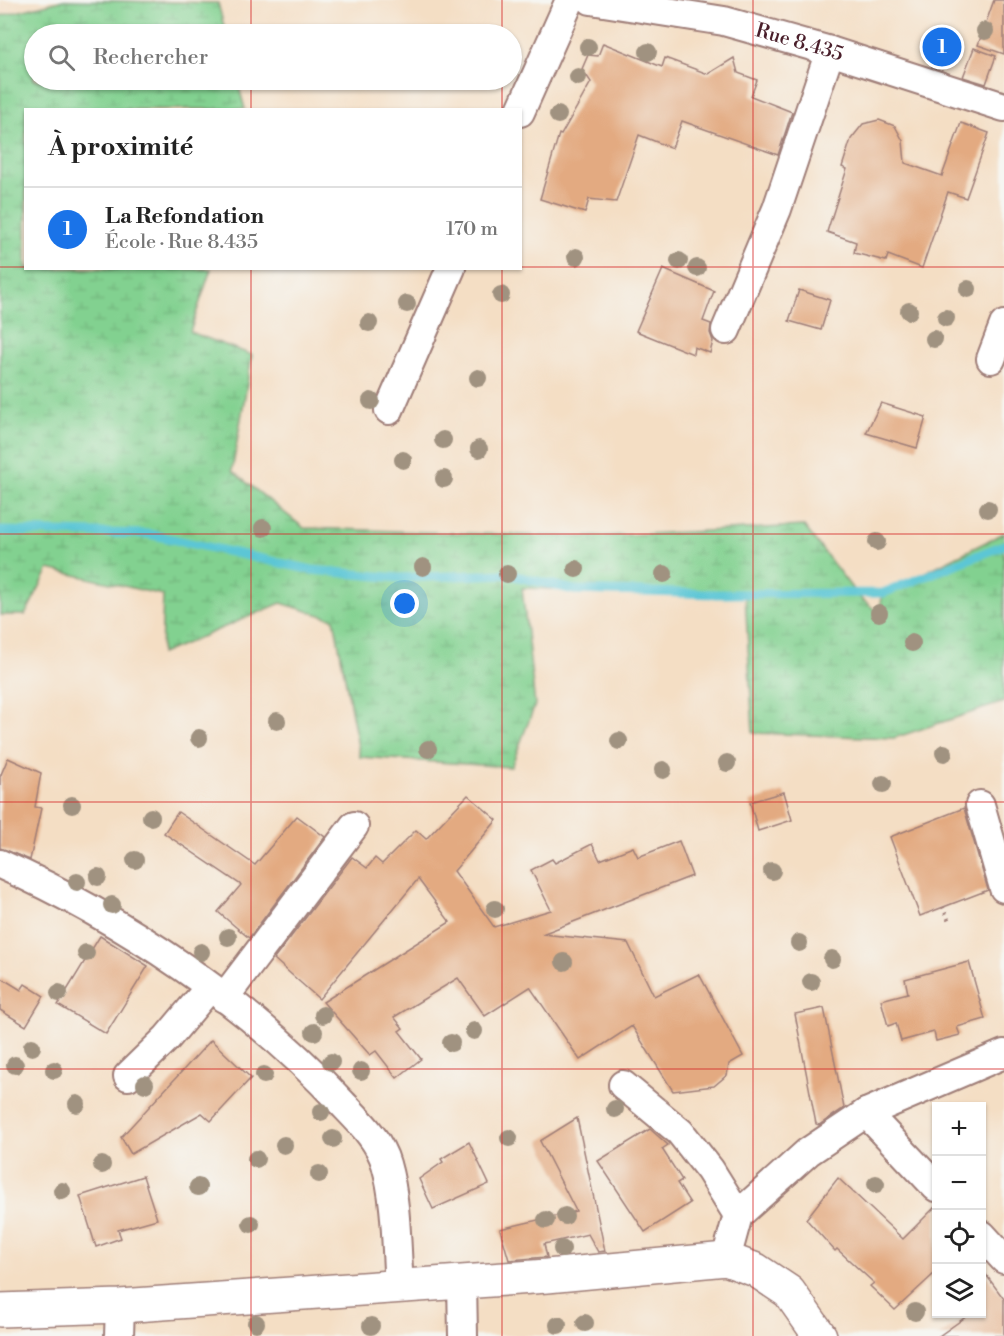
<!DOCTYPE html>
<html lang="fr">
<meta charset="utf-8">
<style>
body{margin:0;font-family:"Libre Bodoni",serif;background:#f2f2f2;color:#222}
.controls{position:absolute;right:18px;bottom:18px;display:grid;overflow:hidden;border-radius:0px;box-shadow:0 2px 4px #0004}
.controls button{width:54px;height:54px;display:grid;place-items:center;padding:0;border:0;border-bottom:2px solid #e0e0e0;background:#fff;color:#222;font:30px sans-serif}
.you{position:absolute;left:405px;top:604px;width:21px;height:21px;margin:-15px;border:4px solid #fff;border-radius:50%;background:#1a73e8;box-shadow:0 0 0 9px #1a73e833}
.badge{display:grid;place-items:center;width:39px;height:39px;border-radius:50%;background:#1a73e8;color:#fff;font-size:20px;font-weight:700}
.pin{position:absolute;translate:-50% -50%;border:3px solid #fff;box-shadow:0 2px 6px #0006}
.list{margin:0;padding:0;list-style:none}
h2{display:flex;justify-content:space-between;align-items:center;height:78px;margin:0;padding:0 24px;font-size:26px}
h2 small{font-size:20px;font-weight:400;color:#767676}
.list li{display:grid;grid-template-columns:39px 1fr auto;gap:18px;align-items:center;box-sizing:border-box;height:84px;padding:0 24px;border-top:2px solid #e0e0e0}
.list b{display:block;font-size:22px;white-space:nowrap}
.list p{margin:0;font-size:20px;white-space:nowrap;color:#767676}
.list em{font-size:20px;font-style:normal;color:#767676}
.icon{flex:none;width:33px;height:33px;fill:none;stroke:currentColor;stroke-width:2;stroke-linecap:round;stroke-linejoin:round}
.map{position:relative;flex:none;width:1004px;height:1336px;overflow:hidden}
.search{position:absolute;background:#fff;box-shadow:0 2px 4px #0004;left:24px;top:24px;width:498px;height:66px;display:flex;align-items:center;gap:15px;box-sizing:border-box;padding:0 21px;border-radius:33px;color:#767676;font-size:22px}
.panel{position:absolute;background:#fff;box-shadow:0 2px 4px #0004;left:24px;top:108px;width:498px;height:162px;border-radius:0px}
.map>svg:first-child{display:block}
.wetland{fill:url(#wetland-marsh);stroke:#66785e;stroke-width:1.5}
.lines{fill:none;stroke-linecap:round;stroke-linejoin:round}
.stream{stroke:#5bc6d5;stroke-width:9}
.building{fill:#e3aa81}
.minor-casing{stroke:#9f7e78;stroke-width:32}
.tertiary-casing{stroke:#9f7e78;stroke-width:36}
.path{stroke:#9f7e78;stroke-width:4;stroke-dasharray:1.5 4.5;stroke-linecap:butt}
.minor{stroke:#fff;stroke-width:28}
.tertiary{stroke:#fff;stroke-width:33}
.tree{fill:#a09280}
.grid{fill:none;stroke:#d62828;stroke-width:1.5;stroke-opacity:0.55}
.labels{text-anchor:middle;dominant-baseline:central;stroke-width:4.5;stroke-linejoin:round;paint-order:stroke}
.street-label{font-size:20px;fill:#4a1f2b;stroke:#f6f6f2}
</style>
<div class="map">
<svg width="1004" height="1336" viewBox="0 0 1004 1336">
<defs>
<pattern id="wetland-marsh" width="20" height="14" patternUnits="userSpaceOnUse" patternTransform="scale(1.5)"><rect width="20" height="14" fill="#82d190"/><path d="M1 5h8M5 5V1M11 12h8M15 12V8" fill="none" stroke="#72b37c"/></pattern>
</defs>
<rect width="100%" height="100%" fill="#f6f6f2"/>
<filter id="ink" filterUnits="userSpaceOnUse"><feTurbulence type="fractalNoise" baseFrequency=".0167" numOctaves="2"/><feDisplacementMap in="SourceGraphic" scale="12" xChannelSelector="R" yChannelSelector="G"/><feConvolveMatrix kernelMatrix="1 2 1 2 8 2 1 2 1" color-interpolation-filters="sRGB"/></filter>
<filter id="wash" filterUnits="userSpaceOnUse"><feTurbulence type="fractalNoise" baseFrequency=".008" numOctaves="4" result="noise"/><feDisplacementMap in="SourceGraphic" scale="24" xChannelSelector="R" yChannelSelector="G"/><feGaussianBlur stdDeviation="1.35" result="paint"/><feColorMatrix in="noise" values="0 0 0 0 0 0 0 0 0 0 0 0 0 0 0 0 0 1.4 0 .05"/><feComposite in="paint" operator="in"/></filter>
<g filter="url(#wash)">
<rect width="100%" height="100%" fill="#f4dec4"/>
<polygon class="wetland" points="64,0 218,3 226,34 34,34 34,80 237,80 245,109 26,110 26,268 211,269 190,332 252,355 232,471 304,528 585,537 804,526 858,596 879,613 883,593 1004,533 1004,702 894,738 753,733 745,595 522,588 535,705 511,767 360,757 334,619 281,603 161,654 163,595 49,569 25,615 0,615 0,16"/>
<g class="lines">
<polyline class="stream" points="0,531 149,534 312,570 399,578 507,574 574,590 718,594 883,593 1004,545"/>
</g>
<g id="blocks">
<g class="building">
<polygon points="994,0 1004,0 1004,54 978,45"/>
<polygon points="603,43 662,67 665,58 708,74 734,58 738,73 757,80 751,96 792,112 778,155 682,121 672,148 639,135 616,202 589,199 585,213 540,199 559,134 561,135 591,82 582,69 588,55 598,56"/>
<polygon points="974,48 996,56 986,84 963,77"/>
<polygon points="879,120 895,126 903,141 905,163 942,176 961,123 989,133 966,198 948,192 922,268 888,255 886,261 854,253 856,242 827,232 847,169 842,167 851,139 863,124"/>
<polygon points="663,269 714,291 703,321 711,324 710,333 713,341 710,353 694,347 693,354 636,331"/>
<polygon points="799,290 830,300 821,330 789,321"/>
<polygon points="881,403 926,417 917,448 866,433"/>
<polygon points="8,758 41,773 35,807 41,808 30,860 0,848 0,777"/>
<polygon points="784,792 792,820 758,831 750,802"/>
<polygon points="468,795 497,820 454,871 494,927 551,910 531,870 552,859 555,863 592,844 600,860 633,847 638,857 679,841 692,876 542,934 628,943 654,996 699,974 743,1056 729,1064 727,1075 714,1086 673,1091 632,1026 580,1060 530,987 485,1016 458,978 394,1017 403,1028 399,1031 421,1059 397,1078 376,1051 370,1055 323,1002 450,922 418,879 319,999 274,959 352,857 367,868 375,858 382,864 416,830 426,839"/>
<polygon points="964,808 988,890 920,916 890,837"/>
<polygon points="178,812 255,865 297,816 325,837 249,938 218,912 241,885 164,833"/>
<polygon points="100,936 148,966 106,1034 58,1005"/>
<polygon points="969,962 985,1019 957,1027 960,1035 936,1041 934,1032 901,1041 896,1023 888,1026 881,1000 908,993 905,979"/>
<polygon points="0,977 21,990 25,984 44,996 26,1026 0,1010"/>
<polygon points="824,1008 844,1108 819,1125 816,1124 795,1014"/>
<polygon points="211,1040 251,1078 211,1121 202,1113 131,1154 121,1137"/>
<polygon points="577,1118 605,1251 598,1252 588,1234 544,1244 547,1257 509,1260 500,1229 576,1211 540,1141"/>
<polygon points="650,1129 668,1145 662,1149 682,1180 677,1183 690,1203 645,1232 598,1161"/>
<polygon points="469,1142 489,1184 433,1209 419,1179 443,1162 441,1159"/>
<polygon points="143,1176 157,1219 118,1230 121,1238 96,1247 80,1196"/>
<polygon points="838,1178 903,1239 936,1206 936,1272 895,1310 870,1286 874,1283 837,1249 835,1251 806,1219"/>
<polygon points="981,1268 1004,1299 1004,1336 939,1336 970,1314 981,1314"/>
</g>
</g>
</g>
<g filter="url(#ink)">
<use href="#blocks" fill-opacity="0" stroke="#9f7e78" stroke-width="1.5"/>
<g class="lines">
<defs>
<g id="minor">
<path id="s1" d="M591,0l133,21 106,30 174,56"/>
<polyline points="520,112 570,0"/>
<polyline points="726,330 777,209 830,51"/>
<polyline points="991,359 1004,325"/>
<polyline points="389,410 451,268"/>
<polyline points="980,805 1004,888"/>
<path d="M0,864c122,54 250,140 341,238 17,18 38,37 45,62 11,38 10,82 13,122"/>
<polyline points="224,998 354,826"/>
<polyline points="128,1076 167,1038 209,988"/>
<polyline points="623,1085 680,1132 710,1170 738,1215"/>
<polyline points="866,1113 936,1187"/>
<polyline points="982,1235 1004,1259"/>
<polyline points="726,1259 738,1215 808,1152 866,1113 1004,1054"/>
<polyline points="462,1281 463,1336"/>
<polyline points="119,1336 120,1306"/>
</g>
<polyline id="tertiary" points="0,1310 120,1306 547,1276 726,1259 756,1270 789,1292 820,1336"/>
</defs>
<use href="#minor" class="minor-casing"/>
<use href="#tertiary" class="tertiary-casing"/>
<polyline class="path" points="943,907 949,921"/>
<use href="#minor" class="minor"/>
<use href="#tertiary" class="tertiary"/>
</g>
<g class="tree">
<circle cx="985" cy="31" r="9"/>
<circle cx="588" cy="47" r="9"/>
<circle cx="648" cy="52" r="9"/>
<circle cx="578" cy="77" r="9"/>
<circle cx="558" cy="115" r="9"/>
<circle cx="576" cy="257" r="9"/>
<circle cx="679" cy="261" r="9"/>
<circle cx="697" cy="268" r="9"/>
<circle cx="968" cy="289" r="9"/>
<circle cx="501" cy="295" r="9"/>
<circle cx="407" cy="304" r="9"/>
<circle cx="909" cy="311" r="9"/>
<circle cx="946" cy="318" r="9"/>
<circle cx="369" cy="323" r="9"/>
<circle cx="934" cy="339" r="9"/>
<circle cx="478" cy="378" r="9"/>
<circle cx="371" cy="401" r="9"/>
<circle cx="443" cy="440" r="9"/>
<circle cx="479" cy="449" r="9"/>
<circle cx="403" cy="460" r="9"/>
<circle cx="444" cy="479" r="9"/>
<circle cx="988" cy="509" r="9"/>
<circle cx="263" cy="528" r="9"/>
<circle cx="877" cy="542" r="9"/>
<circle cx="423" cy="567" r="9"/>
<circle cx="576" cy="569" r="9"/>
<circle cx="507" cy="574" r="9"/>
<circle cx="664" cy="574" r="9"/>
<circle cx="879" cy="613" r="9"/>
<circle cx="912" cy="643" r="9"/>
<circle cx="277" cy="721" r="9"/>
<circle cx="199" cy="738" r="9"/>
<circle cx="619" cy="741" r="9"/>
<circle cx="428" cy="749" r="9"/>
<circle cx="944" cy="753" r="9"/>
<circle cx="727" cy="763" r="9"/>
<circle cx="663" cy="770" r="9"/>
<circle cx="883" cy="784" r="9"/>
<circle cx="72" cy="805" r="9"/>
<circle cx="151" cy="817" r="9"/>
<circle cx="135" cy="860" r="9"/>
<circle cx="772" cy="871" r="9"/>
<circle cx="98" cy="877" r="9"/>
<circle cx="77" cy="882" r="9"/>
<circle cx="112" cy="905" r="9"/>
<circle cx="495" cy="909" r="9"/>
<circle cx="228" cy="937" r="9"/>
<circle cx="799" cy="943" r="9"/>
<circle cx="201" cy="952" r="9"/>
<circle cx="86" cy="953" r="9"/>
<circle cx="832" cy="959" r="9"/>
<circle cx="564" cy="962" r="9"/>
<circle cx="811" cy="982" r="9"/>
<circle cx="59" cy="993" r="9"/>
<circle cx="323" cy="1015" r="9"/>
<circle cx="474" cy="1031" r="9"/>
<circle cx="314" cy="1032" r="9"/>
<circle cx="451" cy="1043" r="9"/>
<circle cx="32" cy="1047" r="9"/>
<circle cx="331" cy="1062" r="9"/>
<circle cx="15" cy="1065" r="9"/>
<circle cx="54" cy="1070" r="9"/>
<circle cx="361" cy="1071" r="9"/>
<circle cx="264" cy="1075" r="9"/>
<circle cx="145" cy="1084" r="9"/>
<circle cx="77" cy="1104" r="9"/>
<circle cx="615" cy="1109" r="9"/>
<circle cx="321" cy="1112" r="9"/>
<circle cx="509" cy="1138" r="9"/>
<circle cx="333" cy="1139" r="9"/>
<circle cx="284" cy="1145" r="9"/>
<circle cx="256" cy="1159" r="9"/>
<circle cx="102" cy="1165" r="9"/>
<circle cx="319" cy="1174" r="9"/>
<circle cx="876" cy="1184" r="9"/>
<circle cx="198" cy="1187" r="9"/>
<circle cx="62" cy="1191" r="9"/>
<circle cx="565" cy="1216" r="9"/>
<circle cx="546" cy="1220" r="9"/>
<circle cx="251" cy="1224" r="9"/>
<circle cx="562" cy="1249" r="9"/>
<circle cx="915" cy="1312" r="9"/>
<circle cx="256" cy="1323" r="9"/>
<circle cx="585" cy="1323" r="9"/>
<circle cx="558" cy="1325" r="9"/>
<circle cx="371" cy="1326" r="9"/>
</g>
</g>
<path class="grid" d="M251,0v34M502,0v34M753,0v1336M251,80v30M502,80v30M0,267h26M520,267h484M251,268v1068M502,268v1068M0,534h1004M0,802h1004M0,1069h1004"/>
<g class="labels">
<g class="street-label">
<text stroke="none"><textPath href="#s1" startOffset="213">Rue 8.435</textPath></text>
</g>
</g>
</svg>
<div class="controls">
<button>+</button>
<button>−</button>
<button><svg class="icon" aria-label="locate" viewBox="0 0 24 24"><circle cx="12" cy="12" r="6"/><path d="M12 2v4M12 18v4M2 12h4M18 12h4"/></svg></button>
<button><svg class="icon" aria-label="layers" viewBox="0 0 24 24"><path d="M12 4l9 5-9 5-9-5zM3 14l9 5 9-5"/></svg></button>
</div>
<div class="you"></div>
<div class="pin badge" style="left:942px;top:47px">1</div>
<div class="search"><svg class="icon" aria-label="search" viewBox="0 0 24 24"><circle cx="10" cy="10" r="6"/><path d="M15 15l6 6"/></svg>Rechercher</div>
<section class="panel">
<h2>À proximité<small></small></h2>
<ul class="list">
<li><span class="badge">1</span><div><b>La Refondation</b><p>École · Rue 8.435</p></div><em>170 m</em></li>
</ul>
</section>
</div>
